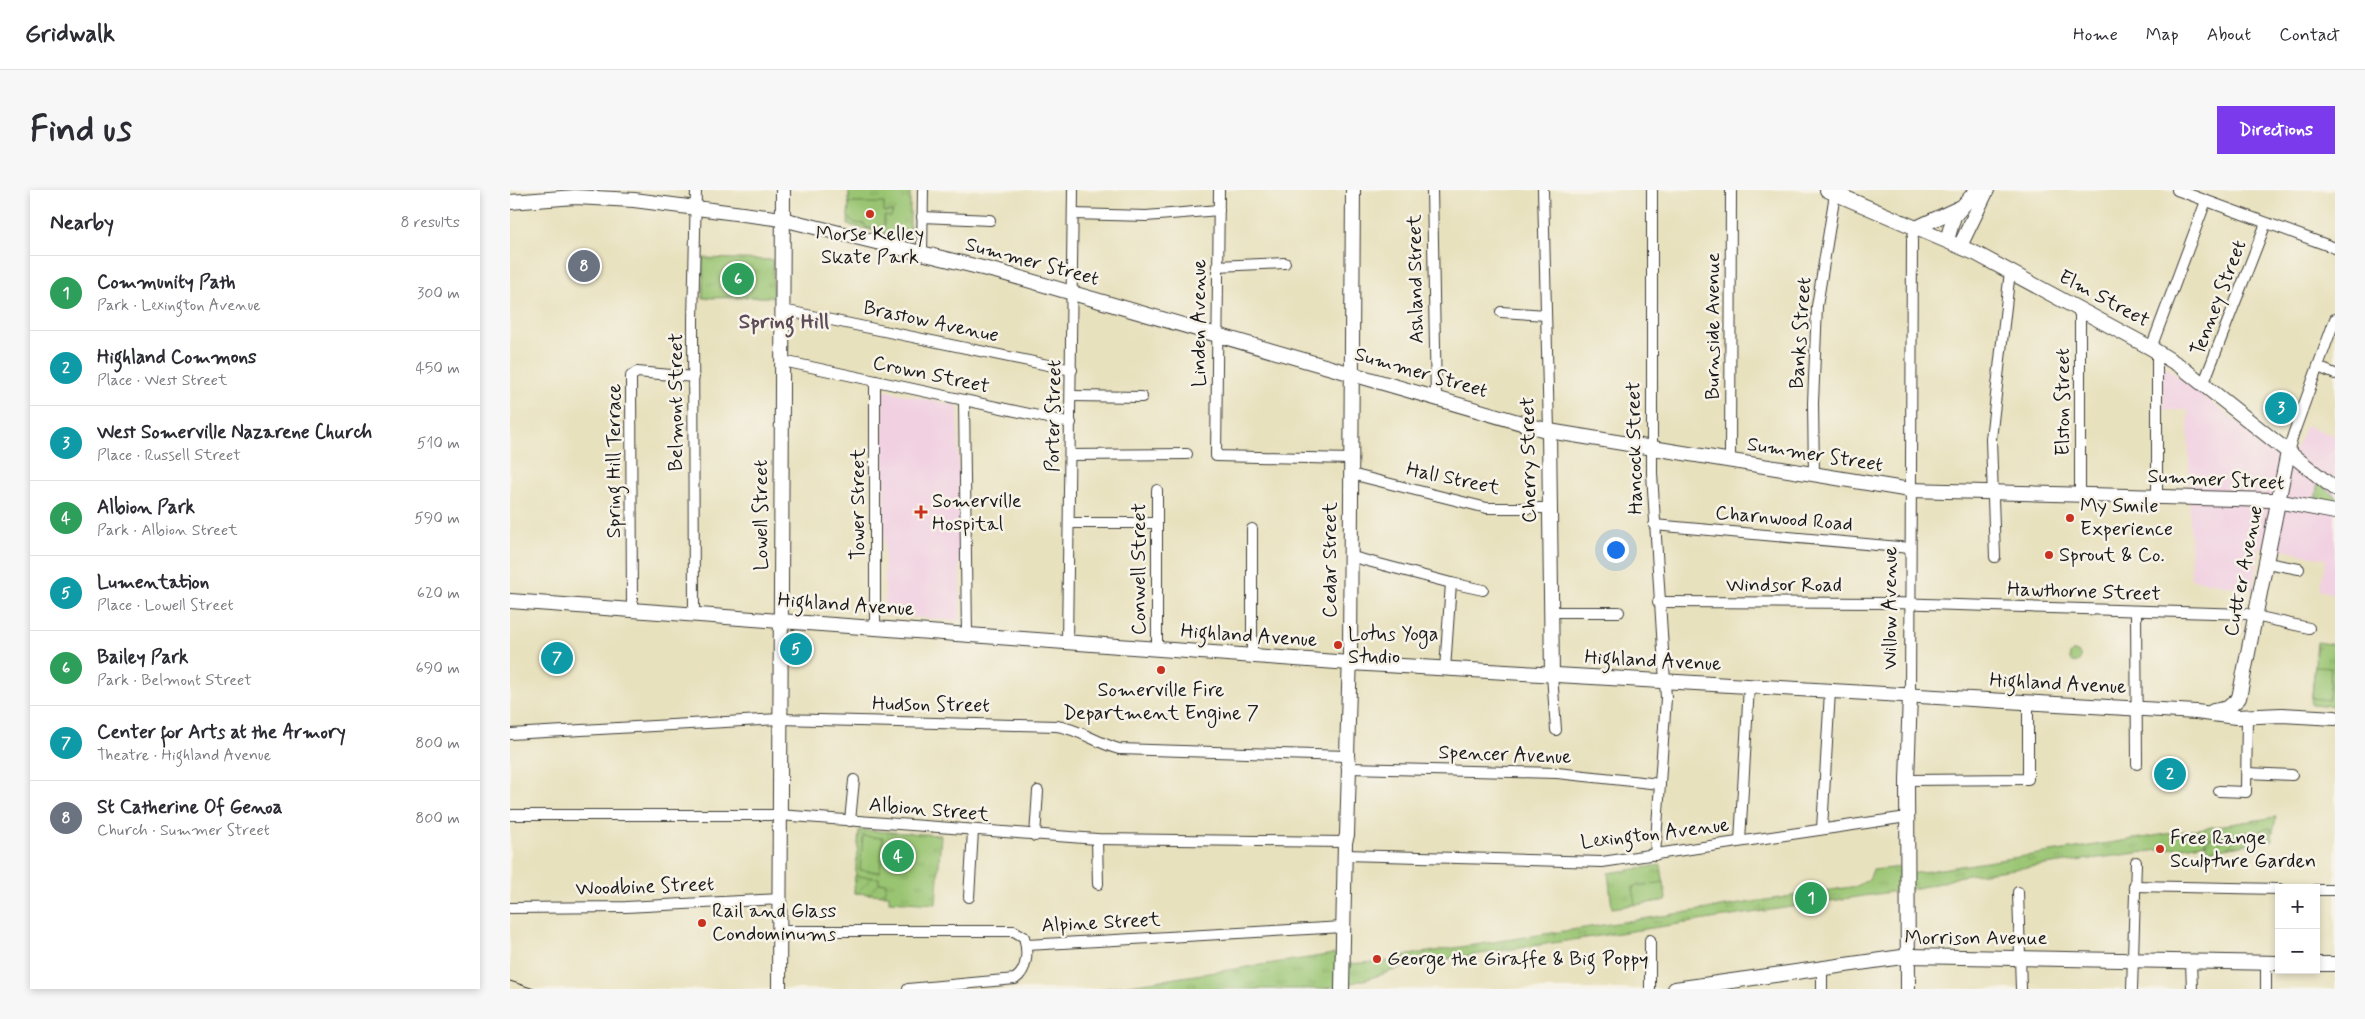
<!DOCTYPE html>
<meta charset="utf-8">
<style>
body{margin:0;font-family:Mynerve,sans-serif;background:#f7f7f7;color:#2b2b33}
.controls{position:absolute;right:15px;bottom:15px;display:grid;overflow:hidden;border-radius:0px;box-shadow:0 2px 8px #0003}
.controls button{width:45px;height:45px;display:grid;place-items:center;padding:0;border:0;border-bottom:1px solid #e1e1e2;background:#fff;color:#2b2b33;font:25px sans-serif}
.you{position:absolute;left:1105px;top:359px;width:18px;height:18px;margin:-12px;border:4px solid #fff;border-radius:50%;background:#1a73e8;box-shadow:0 0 0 8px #1a73e833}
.badge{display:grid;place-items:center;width:32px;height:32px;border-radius:50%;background:#7c3aed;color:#fff;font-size:16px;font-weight:700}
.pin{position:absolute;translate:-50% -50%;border:2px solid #fff;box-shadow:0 1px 5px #0006}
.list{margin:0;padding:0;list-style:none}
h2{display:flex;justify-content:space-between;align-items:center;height:65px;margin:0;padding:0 20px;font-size:21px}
h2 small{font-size:16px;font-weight:400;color:#7c7c81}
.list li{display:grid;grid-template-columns:32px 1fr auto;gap:15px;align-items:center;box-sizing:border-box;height:75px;padding:0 20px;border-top:1px solid #e1e1e2}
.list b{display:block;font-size:19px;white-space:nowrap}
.list p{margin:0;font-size:16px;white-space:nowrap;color:#7c7c81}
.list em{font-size:16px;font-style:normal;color:#7c7c81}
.map{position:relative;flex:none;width:1825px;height:799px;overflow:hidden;border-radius:0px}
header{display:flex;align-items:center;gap:30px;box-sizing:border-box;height:70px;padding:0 25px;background:#fff;border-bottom:1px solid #e1e1e2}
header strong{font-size:24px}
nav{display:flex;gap:28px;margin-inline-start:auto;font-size:18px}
.intro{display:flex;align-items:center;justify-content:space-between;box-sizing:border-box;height:120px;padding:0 30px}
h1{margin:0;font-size:35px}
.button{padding:12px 22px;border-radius:0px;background:#7c3aed;color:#fff;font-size:18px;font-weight:700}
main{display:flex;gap:30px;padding:0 30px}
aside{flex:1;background:#fff;border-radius:0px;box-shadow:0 2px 8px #0003}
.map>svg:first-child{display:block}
.built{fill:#f1d0e2}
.grass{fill:url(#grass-tufts);stroke:#5a7046}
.garden{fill:url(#garden-furrows);stroke:#5a7046}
.pitch{fill:#99c471;stroke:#5a7046}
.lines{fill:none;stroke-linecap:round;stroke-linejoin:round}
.street-casing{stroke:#3b3a34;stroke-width:12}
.secondary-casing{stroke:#3b3a34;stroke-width:16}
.street{stroke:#fff;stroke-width:10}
.secondary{stroke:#fff;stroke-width:14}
.tram{stroke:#1c1c1c;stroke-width:1}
.poi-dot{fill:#c8321e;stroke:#f7f3e8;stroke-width:2}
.labels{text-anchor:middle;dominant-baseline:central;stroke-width:5;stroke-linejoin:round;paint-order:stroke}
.poi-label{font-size:20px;fill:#1c1c1c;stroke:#f7f3e8;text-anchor:start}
.street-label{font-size:20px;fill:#1c1c1c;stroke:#f7f3e8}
.neighbourhood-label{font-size:21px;font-weight:bold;fill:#5e4c59;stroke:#f7f3e8}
</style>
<header>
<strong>Gridwalk</strong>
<nav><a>Home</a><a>Map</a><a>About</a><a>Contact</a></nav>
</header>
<div class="intro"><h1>Find us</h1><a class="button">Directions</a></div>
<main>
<aside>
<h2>Nearby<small>8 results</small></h2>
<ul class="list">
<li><span class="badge" style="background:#2e9e5b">1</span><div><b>Community Path</b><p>Park · Lexington Avenue</p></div><em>300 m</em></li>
<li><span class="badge" style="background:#0f9aa8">2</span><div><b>Highland Commons</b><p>Place · West Street</p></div><em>450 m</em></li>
<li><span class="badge" style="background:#0f9aa8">3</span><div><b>West Somerville Nazarene Church</b><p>Place · Russell Street</p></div><em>510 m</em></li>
<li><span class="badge" style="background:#2e9e5b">4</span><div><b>Albion Park</b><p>Park · Albion Street</p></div><em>590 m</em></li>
<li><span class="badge" style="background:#0f9aa8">5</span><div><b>Lumentation</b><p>Place · Lowell Street</p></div><em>620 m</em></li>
<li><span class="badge" style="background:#2e9e5b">6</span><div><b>Bailey Park</b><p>Park · Belmont Street</p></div><em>690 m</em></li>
<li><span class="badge" style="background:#0f9aa8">7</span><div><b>Center for Arts at the Armory</b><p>Theatre · Highland Avenue</p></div><em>800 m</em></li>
<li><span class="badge" style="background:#6b7280">8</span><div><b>St Catherine Of Genoa</b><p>Church · Summer Street</p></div><em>800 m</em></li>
</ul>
</aside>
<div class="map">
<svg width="1825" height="799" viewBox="0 0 1825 799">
<defs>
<pattern id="grass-tufts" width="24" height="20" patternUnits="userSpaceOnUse" patternTransform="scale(1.25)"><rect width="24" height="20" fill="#99c471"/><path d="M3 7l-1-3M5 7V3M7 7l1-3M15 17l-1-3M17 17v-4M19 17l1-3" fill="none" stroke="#83a861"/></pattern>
<pattern id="garden-furrows" width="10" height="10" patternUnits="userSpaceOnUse" patternTransform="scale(1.25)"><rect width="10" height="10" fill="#99c471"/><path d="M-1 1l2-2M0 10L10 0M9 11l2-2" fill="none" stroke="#83a861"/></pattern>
</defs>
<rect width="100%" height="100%" fill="#f7f3e8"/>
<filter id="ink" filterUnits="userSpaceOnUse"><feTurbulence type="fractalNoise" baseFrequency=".02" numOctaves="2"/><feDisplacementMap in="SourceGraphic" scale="10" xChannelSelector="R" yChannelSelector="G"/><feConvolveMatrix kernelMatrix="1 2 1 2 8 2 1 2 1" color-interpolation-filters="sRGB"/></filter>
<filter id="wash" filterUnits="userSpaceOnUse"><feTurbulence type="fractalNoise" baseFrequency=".0096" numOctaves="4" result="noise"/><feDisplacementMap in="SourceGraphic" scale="20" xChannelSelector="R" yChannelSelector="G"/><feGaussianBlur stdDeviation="1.12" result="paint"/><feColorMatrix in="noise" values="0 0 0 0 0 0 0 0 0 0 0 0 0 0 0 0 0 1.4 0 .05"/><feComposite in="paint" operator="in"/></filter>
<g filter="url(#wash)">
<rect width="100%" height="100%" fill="#e8e1be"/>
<g class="built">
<polygon points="1651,173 1779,273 1796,235 1825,246 1825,404 1809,400 1816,369 1768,358 1750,358 1743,400 1681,389 1678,220 1654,220"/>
<polygon points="373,200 447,216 448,219 450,431 375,425"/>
</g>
<g class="grass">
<polygon points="339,0 400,0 400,49 338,35"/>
<polygon points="193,68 263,70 263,107 193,108"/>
<polygon points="1808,292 1825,306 1825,315 1805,311"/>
<polygon points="1807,452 1825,455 1825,516 1801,514"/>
<circle cx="1565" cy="467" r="5.5"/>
<path d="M1766,627l-3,16 -83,13 -229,30 -17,6 -27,6 -510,77c-26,11 -58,20 -86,24h-218l231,-35 14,10 41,-3 13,-5 455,-70 12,-7 4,-9 28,-3 2,8z"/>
<polygon points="349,640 431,645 426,714 379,711 379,705 344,703"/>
<polygon points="1151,675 1156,710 1102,718 1098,683"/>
</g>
<g class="garden">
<polygon points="1761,638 1763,650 1697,661 1695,649"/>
<polygon points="345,686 369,688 369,693 376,693 375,705 344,703"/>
</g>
<g class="pitch">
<polygon points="339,13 374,13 374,22 383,22 381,27 374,26 374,38 356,38 355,34 345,33 338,27"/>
<polygon points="1805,476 1821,477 1819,510 1802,508"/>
<polygon points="353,646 373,648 370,682 350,680"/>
<polygon points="1154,692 1156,710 1125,715 1123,697"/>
</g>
</g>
<g filter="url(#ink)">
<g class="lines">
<defs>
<g id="street">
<polyline points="709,0 706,266 841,269"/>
<polyline points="922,0 926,208"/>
<polyline points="1033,0 1039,241"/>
<polyline points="1142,0 1142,283 1156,508 1145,665"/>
<polyline points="1667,0 1825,58"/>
<polyline points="563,24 636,26 709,20"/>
<polyline points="412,27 480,30"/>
<polyline points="412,63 413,0"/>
<polyline points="707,76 775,73"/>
<polyline points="273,120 562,180"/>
<polyline points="991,122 1036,125"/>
<polyline points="1641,158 1696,11"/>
<polyline points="1647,161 1647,306"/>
<polyline points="273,171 561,233"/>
<polyline points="1808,177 1825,184"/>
<polyline points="1693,195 1756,33"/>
<polyline points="562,206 632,207"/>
<polyline points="454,210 457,445"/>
<polyline points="1778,262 1783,245 1825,129"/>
<polyline points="561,265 677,264"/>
<polyline points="1220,271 1221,0"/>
<polyline points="841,284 977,318 1039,318"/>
<polyline points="1304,285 1303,213 1307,116 1325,4"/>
<polyline points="1570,305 1570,119"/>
<polyline points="560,333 647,333"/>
<polyline points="1144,335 1400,358"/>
<polyline points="839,366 941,393 935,479"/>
<polyline points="1485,367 1481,249 1500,81"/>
<polyline points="1757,373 1789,379"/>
<polyline points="941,393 973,400"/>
<polyline points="1148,412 1383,413 1736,424 1799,438"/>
<polyline points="122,419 121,186 127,182 184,187"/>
<polyline points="1626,421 1627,574"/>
<polyline points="1041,422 1109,422"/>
<polyline points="184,424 183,130 186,0"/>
<polyline points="365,438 365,191"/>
<polyline points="557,452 563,0"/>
<polyline points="647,459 647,300"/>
<polyline points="742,466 742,339"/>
<polyline points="1042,485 1046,540"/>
<polyline points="1400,505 1402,49 1406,38"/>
<path d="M0,544l270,-15 277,7c22,3 40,17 62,23l228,7"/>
<polyline points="839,578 1047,583 1150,594"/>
<polyline points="1737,583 1782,585"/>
<polyline points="1397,590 1518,589 1518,512"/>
<polyline points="1709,601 1736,602 1737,527"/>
<polyline points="0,625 269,625 587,649 835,652"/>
<polyline points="340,631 344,590"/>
<polyline points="1312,639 1320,501"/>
<polyline points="525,646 528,601"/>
<polyline points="587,649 588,694"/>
<polyline points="1230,651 1239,496"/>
<polyline points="835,665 1092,672 1397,627"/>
<polyline points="1624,696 1769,699"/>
<polyline points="1806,700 1825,700"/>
<polyline points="1508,702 1511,799"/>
<polyline points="459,707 463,641"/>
<polyline points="0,718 116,717 271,709"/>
<path d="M269,741h235l10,6c4,14 4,33 -9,42l-107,10"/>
<polyline points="517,755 833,737"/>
<polyline points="1681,772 1682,799"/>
<polyline points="1756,772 1756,799"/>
<polyline points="1140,799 1140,750"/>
<polyline points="1312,799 1312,777"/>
<polyline points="1622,799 1626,672"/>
</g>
<g id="secondary">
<polyline points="1317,0 1467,64 1641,158 1670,176 1825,299"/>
<polyline points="0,12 65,7 124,10 272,29 493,83 1039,241 1400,300 1761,310 1825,322"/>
<polyline points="1406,38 1449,18"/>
<polyline points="1437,50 1444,26 1467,0"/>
<polyline points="1450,56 1477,0"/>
<polyline points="1039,241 1042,485"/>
<polyline points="0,411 840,473 1686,522 1726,527 1772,525 1825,528"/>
<polyline points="1703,521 1718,518 1729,508 1778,262"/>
<polyline points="1806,774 1825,774"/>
<polyline points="269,799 273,0"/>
<polyline points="832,799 835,652 837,645 839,578 837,566 840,464 843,0"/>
<polyline points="1165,799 1399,766 1769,773"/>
<polyline points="1398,799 1397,590 1400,505"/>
</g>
</defs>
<use href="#street" class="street-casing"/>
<use href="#secondary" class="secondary-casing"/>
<use href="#street" class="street"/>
<use href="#secondary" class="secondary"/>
<polyline class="tram" points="0,791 24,799"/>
</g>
</g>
<g class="poi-dot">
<circle cx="360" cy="24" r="5"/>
<path d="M408.5 314.5h5v5h5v5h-5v5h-5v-5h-5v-5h5z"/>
<circle cx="1560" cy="328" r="5"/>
<circle cx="1539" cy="365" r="5"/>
<circle cx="828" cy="455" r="5"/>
<circle cx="651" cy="480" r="5"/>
<circle cx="1650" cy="659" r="5"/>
<circle cx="192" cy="733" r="5"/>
<circle cx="867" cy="769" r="5"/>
</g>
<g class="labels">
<g class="poi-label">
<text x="360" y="44" text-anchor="middle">Morse Kelley<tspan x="360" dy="23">Skate Park</tspan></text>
<text x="422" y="311">Somerville<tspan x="422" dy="23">Hospital</tspan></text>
<text x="1570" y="316">My Smile<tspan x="1570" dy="23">Experience</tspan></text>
<text x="1549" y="365">Sprout &amp; Co.</text>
<text x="838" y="444">Lotus Yoga<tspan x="838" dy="23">Studio</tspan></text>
<text x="651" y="500" text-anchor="middle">Somerville Fire<tspan x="651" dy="23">Department Engine 7</tspan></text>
<text x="1660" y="648">Free Range<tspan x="1660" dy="23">Sculpture Garden</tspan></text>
<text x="202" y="721">Rail and Glass<tspan x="202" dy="23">Condominums</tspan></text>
<text x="877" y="769">George the Giraffe &amp; Big Poppy</text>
</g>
<g class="street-label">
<text transform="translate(522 72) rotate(15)">Summer Street</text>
<text transform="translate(906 89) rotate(-91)">Ashland Street</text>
<text transform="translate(1709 108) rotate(-69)">Tenney Street</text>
<text transform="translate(1594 109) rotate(28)">Elm Street</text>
<text transform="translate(421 132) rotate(12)">Brastow Avenue</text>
<text transform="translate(689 133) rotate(-90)">Linden Avenue</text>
<text transform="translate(1203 136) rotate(-90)">Burnside Avenue</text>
<text transform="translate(1291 143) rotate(-86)">Banks Street</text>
<text transform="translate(911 183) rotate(16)">Summer Street</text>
<text transform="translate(421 185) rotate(12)">Crown Street</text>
<text transform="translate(166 212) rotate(-90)">Belmont Street</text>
<text transform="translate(1553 212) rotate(-90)">Elston Street</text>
<text transform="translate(544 226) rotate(-89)">Porter Street</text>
<text transform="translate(1125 258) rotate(-91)">Hancock Street</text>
<text transform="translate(1305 265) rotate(9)">Summer Street</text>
<text transform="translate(1019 270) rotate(-91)">Cherry Street</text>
<text transform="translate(104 271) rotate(-90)">Spring Hill Terrace</text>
<text transform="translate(943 289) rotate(12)">Hall Street</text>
<text transform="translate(1706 290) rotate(3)">Summer Street</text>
<text transform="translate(348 314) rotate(-90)">Tower Street</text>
<text transform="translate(251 325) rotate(-90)">Lowell Street</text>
<text transform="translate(1274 329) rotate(5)">Charnwood Road</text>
<text transform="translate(820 370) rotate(-90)">Cedar Street</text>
<text transform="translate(629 379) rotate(-90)">Conwell Street</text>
<text transform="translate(1734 381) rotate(-79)">Cutter Avenue</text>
<text x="1274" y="395">Windsor Road</text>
<text transform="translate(1574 402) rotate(2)">Hawthorne Street</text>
<text transform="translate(336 415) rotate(4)">Highland Avenue</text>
<text transform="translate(1380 418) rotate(-90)">Willow Avenue</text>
<text transform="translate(739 446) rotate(4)">Highland Avenue</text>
<text transform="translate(1143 471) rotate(3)">Highland Avenue</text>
<text transform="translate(1548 494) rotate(3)">Highland Avenue</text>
<text transform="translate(421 515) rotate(1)">Hudson Street</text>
<text transform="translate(995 565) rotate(2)">Spencer Avenue</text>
<text transform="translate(419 620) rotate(5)">Albion Street</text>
<text transform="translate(1145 644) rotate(-7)">Lexington Avenue</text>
<text transform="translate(135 697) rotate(-2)">Woodbine Street</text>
<text transform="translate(591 733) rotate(-3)">Alpine Street</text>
<text x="1466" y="748">Morrison Avenue</text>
</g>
<g class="neighbourhood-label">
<text x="274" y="132">Spring Hill</text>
</g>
</g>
</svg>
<div class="controls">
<button>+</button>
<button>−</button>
</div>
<div class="you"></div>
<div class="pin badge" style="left:1301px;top:708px;background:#2e9e5b">1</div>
<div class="pin badge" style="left:1660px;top:584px;background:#0f9aa8">2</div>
<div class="pin badge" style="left:1771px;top:218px;background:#0f9aa8">3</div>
<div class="pin badge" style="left:388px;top:666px;background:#2e9e5b">4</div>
<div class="pin badge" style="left:286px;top:459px;background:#0f9aa8">5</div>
<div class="pin badge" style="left:228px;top:89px;background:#2e9e5b">6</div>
<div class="pin badge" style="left:47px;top:468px;background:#0f9aa8">7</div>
<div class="pin badge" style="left:74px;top:76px;background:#6b7280">8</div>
</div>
</main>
